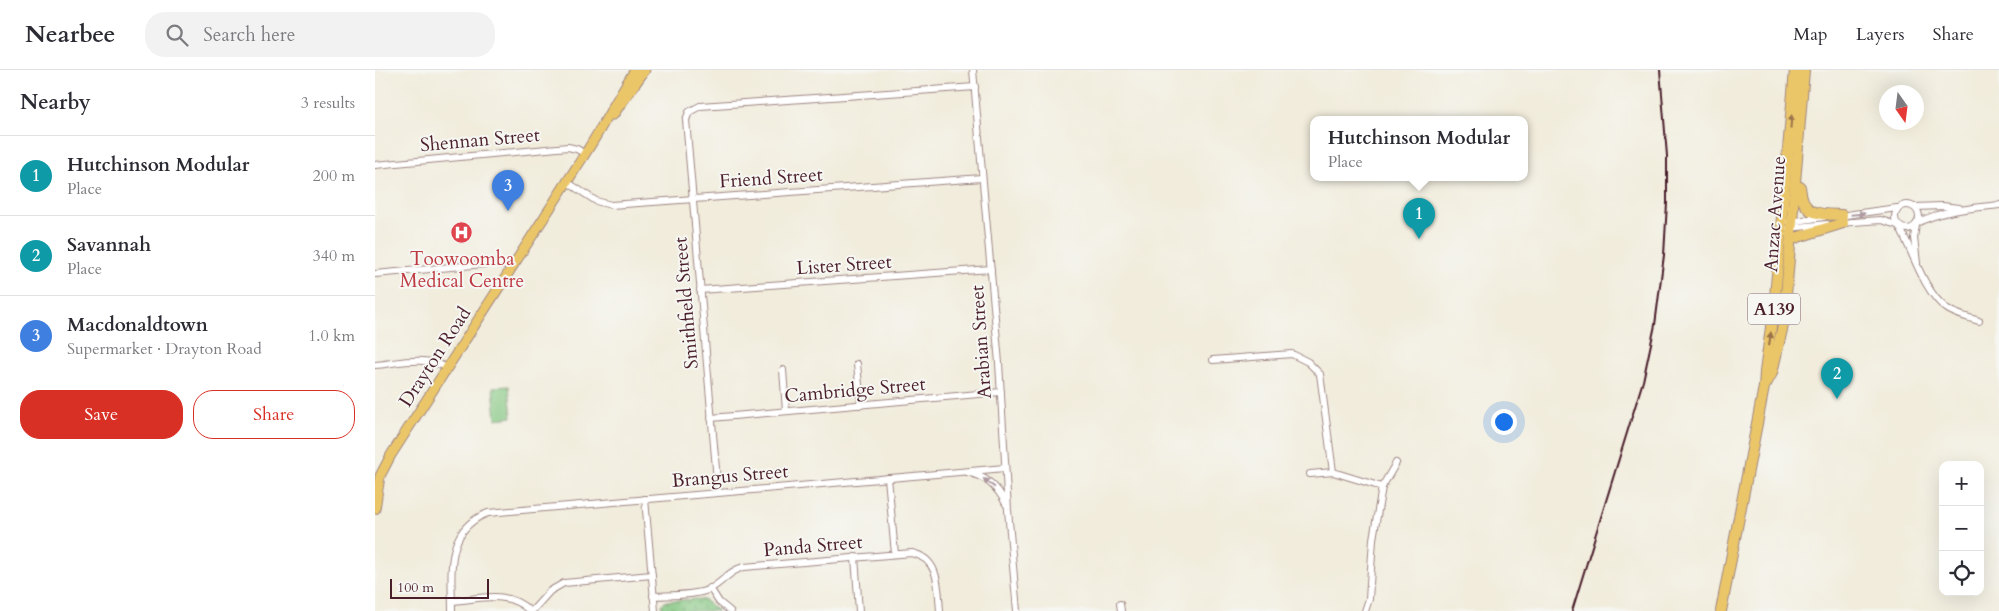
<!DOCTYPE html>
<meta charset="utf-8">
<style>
body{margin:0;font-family:Cardo,serif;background:#f2f2f3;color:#2b2b33}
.controls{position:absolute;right:15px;bottom:15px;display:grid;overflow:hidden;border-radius:10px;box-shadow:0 5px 20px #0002}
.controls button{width:45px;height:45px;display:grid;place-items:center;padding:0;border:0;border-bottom:1px solid #e1e1e2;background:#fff;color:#2b2b33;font:25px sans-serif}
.compass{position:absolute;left:1504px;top:15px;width:45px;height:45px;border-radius:50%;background:#fff;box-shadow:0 5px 20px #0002;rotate:166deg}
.scale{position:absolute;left:15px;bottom:12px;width:99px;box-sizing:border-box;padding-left:5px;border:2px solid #4a1f2b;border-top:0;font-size:14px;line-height:18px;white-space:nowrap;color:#4a1f2b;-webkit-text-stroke:4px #f6f6f2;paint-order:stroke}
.you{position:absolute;left:1128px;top:351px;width:18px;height:18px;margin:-12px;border:4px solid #fff;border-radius:50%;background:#1a73e8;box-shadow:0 0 0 8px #1a73e833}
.badge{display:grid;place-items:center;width:32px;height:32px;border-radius:50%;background:#d93025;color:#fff;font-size:16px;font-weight:700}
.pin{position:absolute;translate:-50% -41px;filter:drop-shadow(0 1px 2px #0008)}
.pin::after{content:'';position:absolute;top:26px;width:18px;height:15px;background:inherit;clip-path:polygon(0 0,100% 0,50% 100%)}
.popup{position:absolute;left:935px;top:46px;width:218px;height:65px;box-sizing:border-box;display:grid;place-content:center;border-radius:10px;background:#fff;filter:drop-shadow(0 1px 4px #0005);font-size:16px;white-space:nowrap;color:#7c7c81}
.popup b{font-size:19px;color:#2b2b33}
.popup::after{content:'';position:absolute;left:50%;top:100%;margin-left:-10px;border:10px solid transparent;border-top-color:#fff}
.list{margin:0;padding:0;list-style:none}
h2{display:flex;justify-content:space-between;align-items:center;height:65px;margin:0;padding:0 20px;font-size:21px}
h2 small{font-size:16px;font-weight:400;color:#7c7c81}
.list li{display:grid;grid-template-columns:32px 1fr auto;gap:15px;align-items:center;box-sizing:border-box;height:80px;padding:0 20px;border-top:1px solid #e1e1e2}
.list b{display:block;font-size:19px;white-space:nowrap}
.list p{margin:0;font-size:16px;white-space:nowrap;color:#7c7c81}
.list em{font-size:16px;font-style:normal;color:#7c7c81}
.actions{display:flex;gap:10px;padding:15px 20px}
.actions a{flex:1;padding:11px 0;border:1px solid #d93025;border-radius:20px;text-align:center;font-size:18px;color:#d93025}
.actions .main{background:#d93025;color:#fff}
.icon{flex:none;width:28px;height:28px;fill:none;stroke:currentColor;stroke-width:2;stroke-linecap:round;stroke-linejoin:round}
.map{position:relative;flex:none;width:1624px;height:541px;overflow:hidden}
header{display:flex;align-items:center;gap:30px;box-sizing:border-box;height:70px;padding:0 25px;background:#fff;border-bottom:1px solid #e1e1e2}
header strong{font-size:24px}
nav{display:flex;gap:28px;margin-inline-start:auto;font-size:18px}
.search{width:350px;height:45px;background:#f2f2f3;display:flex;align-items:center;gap:12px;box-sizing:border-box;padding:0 18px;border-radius:20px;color:#7c7c81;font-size:19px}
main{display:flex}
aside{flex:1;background:#fff}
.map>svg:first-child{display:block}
.grass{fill:#83c680;stroke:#667256}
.park{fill:url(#park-dots);stroke:#667256}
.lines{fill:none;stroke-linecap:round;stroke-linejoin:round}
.minor-casing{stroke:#9e8683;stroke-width:8}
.major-casing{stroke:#9e8683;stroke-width:11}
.highway-casing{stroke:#9e8683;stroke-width:12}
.minor{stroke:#fff;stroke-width:6}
.major{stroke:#ebc669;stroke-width:9}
.highway{stroke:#ebc669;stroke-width:10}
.rail{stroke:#4a1f2b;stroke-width:2}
.oneway{fill:#9a724a}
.oneway2{fill:#ae9aa0}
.labels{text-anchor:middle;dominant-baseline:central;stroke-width:4;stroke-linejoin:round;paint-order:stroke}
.shield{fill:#f6f6f2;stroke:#7e6067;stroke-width:1}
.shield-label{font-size:18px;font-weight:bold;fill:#4a1f2b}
.street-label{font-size:19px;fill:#4a1f2b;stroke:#f6f6f2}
.health-label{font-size:19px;fill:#be3a42;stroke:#f6f6f2}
</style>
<header>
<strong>Nearbee</strong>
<div class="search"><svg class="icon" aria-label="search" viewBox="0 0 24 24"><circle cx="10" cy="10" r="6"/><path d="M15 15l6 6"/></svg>Search here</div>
<nav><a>Map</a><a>Layers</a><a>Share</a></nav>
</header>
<main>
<aside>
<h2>Nearby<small>3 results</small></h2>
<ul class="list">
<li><span class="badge" style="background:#0f9aa8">1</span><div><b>Hutchinson Modular</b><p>Place</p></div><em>200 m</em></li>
<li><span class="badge" style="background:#0f9aa8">2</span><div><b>Savannah</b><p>Place</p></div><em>340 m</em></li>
<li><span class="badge" style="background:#3f7fe0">3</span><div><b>Macdonaldtown</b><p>Supermarket · Drayton Road</p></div><em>1.0 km</em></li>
</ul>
<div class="actions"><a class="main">Save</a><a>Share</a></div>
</aside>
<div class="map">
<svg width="1624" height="541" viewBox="0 0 1624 541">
<defs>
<pattern id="park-dots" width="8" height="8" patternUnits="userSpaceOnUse" patternTransform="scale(1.25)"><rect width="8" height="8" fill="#83c680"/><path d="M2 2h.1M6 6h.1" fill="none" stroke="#6da069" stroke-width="1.8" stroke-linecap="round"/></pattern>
</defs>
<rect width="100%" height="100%" fill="#f6f6f2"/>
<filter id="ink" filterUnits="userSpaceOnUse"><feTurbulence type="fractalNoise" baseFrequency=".02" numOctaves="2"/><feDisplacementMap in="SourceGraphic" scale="10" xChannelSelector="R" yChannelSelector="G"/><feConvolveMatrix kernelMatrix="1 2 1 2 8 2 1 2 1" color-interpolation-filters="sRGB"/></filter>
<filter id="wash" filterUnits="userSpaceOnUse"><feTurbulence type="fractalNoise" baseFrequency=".0096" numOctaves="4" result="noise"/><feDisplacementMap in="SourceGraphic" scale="20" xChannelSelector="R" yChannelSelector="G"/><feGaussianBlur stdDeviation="1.12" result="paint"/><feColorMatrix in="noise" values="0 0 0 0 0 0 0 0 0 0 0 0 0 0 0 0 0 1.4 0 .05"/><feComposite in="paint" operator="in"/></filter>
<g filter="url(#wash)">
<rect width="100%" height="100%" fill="#f1ecdb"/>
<polygon class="grass" points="134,316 137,347 121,349 118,317"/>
<polygon class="park" points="322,529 329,530 343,541 287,541 287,534 292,531"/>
</g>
<g filter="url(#ink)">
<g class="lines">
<defs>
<g id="minor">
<polyline points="598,0 624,293 633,440 642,541"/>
<polyline points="0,95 193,77 202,79 210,84"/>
<polyline points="192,112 221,131 236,135 607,108"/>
<circle cx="1532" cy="147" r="12"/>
<polyline points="1540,137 1567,136 1584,138"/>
<polyline points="1464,146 1522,138"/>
<polyline points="1414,152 1449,147"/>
<polyline points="1464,153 1506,150 1522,155"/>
<path d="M1542,153c25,-13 55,-15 82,-18"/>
<polyline points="1541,155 1539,168 1542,193"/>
<path d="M1524,156c13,24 25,66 47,82 9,7 22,9 33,13"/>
<polyline points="1414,158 1452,154"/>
<polyline points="0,204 120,193 128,194 136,198"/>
<polyline points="325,220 616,199"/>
<polyline points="838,290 917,284 933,292 945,304 958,402"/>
<polyline points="482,294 486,335"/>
<path d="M0,295c23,-2 51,-10 72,3"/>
<polyline points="408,300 411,341"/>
<polyline points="336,348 626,322"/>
<path d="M592,402c18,4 31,15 39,32"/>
<polyline points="935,404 958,402 1007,417"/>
<polyline points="513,408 520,484"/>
<polyline points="343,422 311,50 314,42 325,36 600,17"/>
<polyline points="270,429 280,541"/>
<polyline points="480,487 484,541"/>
<polyline points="335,518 344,532 355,541"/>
<path d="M278,526c17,-1 39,0 55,-6 14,-6 21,-20 36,-23l168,-14c28,6 26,35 28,58"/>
<path d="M77,531c30,-2 54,-12 78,10"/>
<polyline points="745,534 746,541"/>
<path d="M77,541c0,-38 -8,-82 36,-98l517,-45"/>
<polyline points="157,541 175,521 189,513 277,505"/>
<polyline points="990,541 994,529 998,469 1007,417 1021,393"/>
</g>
<g id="major">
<polyline points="238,45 270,0"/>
<path d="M0,439l5,-33 11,-21 194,-301c18,-28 32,-56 50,-84"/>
</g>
<g id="highway">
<path d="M1425,117c3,29 17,27 42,28"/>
<polyline points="1417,169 1468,153"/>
<polyline points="1391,314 1397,303 1409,251 1429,0"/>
<polyline points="1346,541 1389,317 1390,302 1400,227 1420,0"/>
</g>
</defs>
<use href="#minor" class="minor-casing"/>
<use href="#major" class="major-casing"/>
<use href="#highway" class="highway-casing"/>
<use href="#minor" class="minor"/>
<use href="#major" class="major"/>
<use href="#highway" class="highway"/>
<polyline class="rail" points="1197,541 1268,311 1280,255 1289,185 1292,133 1292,86 1285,0"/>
</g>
<defs><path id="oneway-solid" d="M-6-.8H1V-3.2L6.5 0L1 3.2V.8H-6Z" transform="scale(1.25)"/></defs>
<g class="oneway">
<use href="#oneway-solid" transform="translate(1416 52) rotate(-85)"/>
<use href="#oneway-solid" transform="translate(1395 269) rotate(-82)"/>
</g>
<g class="oneway2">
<use href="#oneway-solid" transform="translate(1483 144) rotate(-5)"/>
<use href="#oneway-solid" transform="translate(614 413) rotate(-142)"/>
</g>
</g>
<defs>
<symbol id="hospital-disc" viewBox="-11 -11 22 22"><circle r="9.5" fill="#e0444e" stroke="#f6f6f2"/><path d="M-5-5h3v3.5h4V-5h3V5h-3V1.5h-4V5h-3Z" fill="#fff"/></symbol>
</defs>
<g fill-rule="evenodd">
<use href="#hospital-disc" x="74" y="150" width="25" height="25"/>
</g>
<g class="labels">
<rect class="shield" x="1373" y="223.5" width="52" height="31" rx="4"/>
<g class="shield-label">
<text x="1399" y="239">A139</text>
</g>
<g class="street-label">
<text transform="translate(105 70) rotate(-5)">Shennan Street</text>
<text transform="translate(396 108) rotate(-4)">Friend Street</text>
<text transform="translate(1400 144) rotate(-86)">Anzac Avenue</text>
<text transform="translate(469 195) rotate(-4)">Lister Street</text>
<text transform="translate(311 233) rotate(-95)">Smithfield Street</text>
<text transform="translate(606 272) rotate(-94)">Arabian Street</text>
<text transform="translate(60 287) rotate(-57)">Drayton Road</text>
<text transform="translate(480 320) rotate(-5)">Cambridge Street</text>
<text transform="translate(355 406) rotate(-5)">Brangus Street</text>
<text transform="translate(438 476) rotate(-5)">Panda Street</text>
</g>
<g class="health-label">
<text x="87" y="189">Toowoomba<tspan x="87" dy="22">Medical Centre</tspan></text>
</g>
</g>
</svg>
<div class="controls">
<button>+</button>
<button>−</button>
<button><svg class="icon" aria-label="locate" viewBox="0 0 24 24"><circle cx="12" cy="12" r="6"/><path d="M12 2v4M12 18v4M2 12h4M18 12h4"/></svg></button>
</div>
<svg class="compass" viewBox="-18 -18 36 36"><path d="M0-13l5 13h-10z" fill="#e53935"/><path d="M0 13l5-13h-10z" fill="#7c7c81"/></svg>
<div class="scale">100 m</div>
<div class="you"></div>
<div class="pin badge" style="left:1044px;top:169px;background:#0f9aa8">1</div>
<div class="popup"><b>Hutchinson Modular</b>Place</div>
<div class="pin badge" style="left:1462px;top:329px;background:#0f9aa8">2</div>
<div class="pin badge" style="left:133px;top:141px;background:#3f7fe0">3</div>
</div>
</main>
